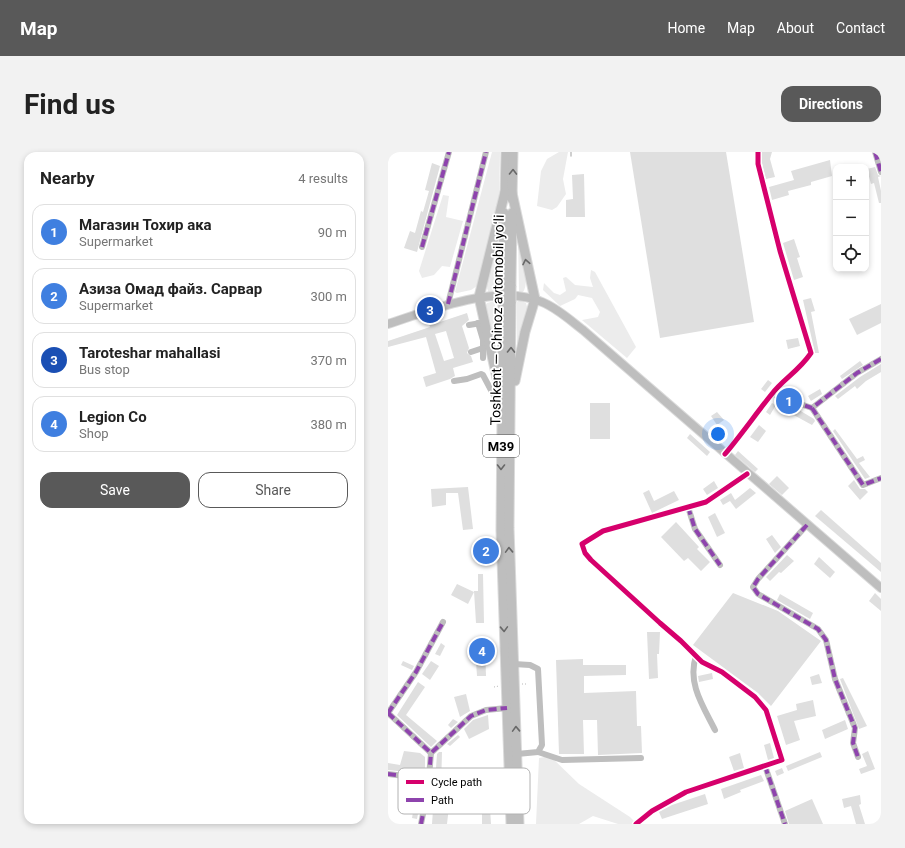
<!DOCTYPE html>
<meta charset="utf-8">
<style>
body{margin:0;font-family:Roboto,sans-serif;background:#f2f2f2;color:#222}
.controls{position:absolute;right:12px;top:12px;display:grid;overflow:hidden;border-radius:8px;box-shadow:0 2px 6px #0003}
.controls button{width:36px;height:36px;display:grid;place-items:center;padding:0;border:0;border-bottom:1px solid #e0e0e0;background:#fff;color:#222;font:20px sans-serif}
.you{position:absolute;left:330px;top:282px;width:14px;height:14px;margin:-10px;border:3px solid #fff;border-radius:50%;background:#1a73e8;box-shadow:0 0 0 6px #1a73e833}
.badge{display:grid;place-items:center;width:26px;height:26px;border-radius:50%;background:#595959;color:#fff;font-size:13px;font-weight:700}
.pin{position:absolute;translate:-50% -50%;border:2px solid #fff;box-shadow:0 1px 4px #0006}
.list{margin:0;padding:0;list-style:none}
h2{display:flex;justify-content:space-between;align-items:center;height:52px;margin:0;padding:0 16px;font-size:17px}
h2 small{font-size:13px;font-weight:400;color:#767676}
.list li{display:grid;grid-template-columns:26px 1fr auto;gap:12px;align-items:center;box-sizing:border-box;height:56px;margin:0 8px 8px;padding:0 8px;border:1px solid #e0e0e0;border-radius:12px}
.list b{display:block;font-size:15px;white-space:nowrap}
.list p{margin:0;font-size:13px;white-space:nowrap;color:#767676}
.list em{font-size:13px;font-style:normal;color:#767676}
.actions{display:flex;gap:8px;padding:12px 16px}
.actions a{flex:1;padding:9px 0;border:1px solid #595959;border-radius:12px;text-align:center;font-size:14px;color:#595959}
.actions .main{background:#595959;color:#fff}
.icon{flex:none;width:22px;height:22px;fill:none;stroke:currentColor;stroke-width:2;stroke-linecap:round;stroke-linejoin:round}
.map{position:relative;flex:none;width:493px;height:672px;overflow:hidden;border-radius:12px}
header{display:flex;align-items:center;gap:24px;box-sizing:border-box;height:56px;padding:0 20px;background:#595959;color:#fff}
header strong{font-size:19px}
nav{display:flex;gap:22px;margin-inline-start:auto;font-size:14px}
.intro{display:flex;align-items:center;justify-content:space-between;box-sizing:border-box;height:96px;padding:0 24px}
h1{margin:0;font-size:28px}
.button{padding:10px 18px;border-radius:12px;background:#595959;color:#fff;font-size:14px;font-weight:700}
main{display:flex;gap:24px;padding:0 24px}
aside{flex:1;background:#fff;border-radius:12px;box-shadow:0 2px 6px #0003}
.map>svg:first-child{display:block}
.green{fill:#ececec}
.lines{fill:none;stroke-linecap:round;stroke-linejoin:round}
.stream{stroke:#bfbfbf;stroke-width:1.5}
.building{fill:#dfdfdf;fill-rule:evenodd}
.major-casing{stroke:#dbdbdb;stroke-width:10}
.highway-casing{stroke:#dbdbdb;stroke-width:11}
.path{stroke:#b9b9b9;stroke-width:1;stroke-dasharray:1 2;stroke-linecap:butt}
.minor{stroke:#bebebe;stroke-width:6}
.major{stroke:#bebebe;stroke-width:8}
.highway{stroke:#bebebe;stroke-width:9}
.highway-bridge-casing{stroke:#dbdbdb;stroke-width:11;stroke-linecap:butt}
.highway-bridge{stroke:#bebebe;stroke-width:9}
.quiet{stroke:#8e44ad;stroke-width:4;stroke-dasharray:8 4;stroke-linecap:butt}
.cycleway-casing{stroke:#fff;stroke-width:8}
.cycleway{stroke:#d6006c;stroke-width:5}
.oneway{stroke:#686868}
.labels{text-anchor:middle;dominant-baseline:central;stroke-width:3.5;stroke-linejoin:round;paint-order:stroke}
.shield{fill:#fff;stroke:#4c4c4c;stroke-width:1}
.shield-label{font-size:13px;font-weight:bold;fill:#000}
.street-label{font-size:14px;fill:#000;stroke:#fff}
.key{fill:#fff;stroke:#b2b2b2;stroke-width:1}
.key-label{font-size:11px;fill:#000}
</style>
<header>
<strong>Map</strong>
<nav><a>Home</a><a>Map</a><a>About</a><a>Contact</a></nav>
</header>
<div class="intro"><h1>Find us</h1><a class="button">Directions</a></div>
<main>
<aside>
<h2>Nearby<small>4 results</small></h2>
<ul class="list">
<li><span class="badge" style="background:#3f7fe0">1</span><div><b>Магазин Тохир ака</b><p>Supermarket</p></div><em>90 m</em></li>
<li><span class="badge" style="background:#3f7fe0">2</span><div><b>Азиза Омад файз. Сарвар</b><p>Supermarket</p></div><em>300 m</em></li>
<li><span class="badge" style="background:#1a4fb4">3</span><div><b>Taroteshar mahallasi</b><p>Bus stop</p></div><em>370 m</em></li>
<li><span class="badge" style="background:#3f7fe0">4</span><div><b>Legion Co</b><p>Shop</p></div><em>380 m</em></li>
</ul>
<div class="actions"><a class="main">Save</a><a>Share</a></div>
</aside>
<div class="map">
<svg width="493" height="672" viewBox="0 0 493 672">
<rect width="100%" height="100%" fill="#fff"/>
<g class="green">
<polygon points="104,0 112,0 111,52 89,134 83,138 69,141 67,140"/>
<polygon points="171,0 180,0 175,27 178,42 169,55 164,58 149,54 153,19 159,7"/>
<polygon points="55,43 61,44 58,65 75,69 62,115 54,114 46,123 34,126 31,119"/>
<polygon points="109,78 109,142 101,141 98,134"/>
<path d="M130,84c2,13 13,46 5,56h-4z"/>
<polygon points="203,118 207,120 248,195 239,206 194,168 210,165 212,160 204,146 190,143 187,147 172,154 155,138 156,131 166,141 172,143 178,139 175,126 178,125 187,133 205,135 202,126"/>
<polygon points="131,148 138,151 140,158 129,196 129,150"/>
<polygon points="107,149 106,204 97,155 99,151"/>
<polygon points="162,604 191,632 242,665 247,670 246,672 230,672 205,664 191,672 148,672 151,606"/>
</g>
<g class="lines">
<polyline class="stream" points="183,0 183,4"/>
</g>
<g class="building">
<polygon points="242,0 338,0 366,170 272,186"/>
<polygon points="374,0 384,0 382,7 387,25 378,27 374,11"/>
<polygon points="442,8 444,24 423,30 423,33 400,39 401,43 384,48 381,35 406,28 403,19"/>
<polygon points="44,11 52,14 29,100 16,96 22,79 27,81 33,59 35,60 41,39 37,38"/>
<polygon points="487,15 490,23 493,24 490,25 493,39 493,51 491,51 486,31 483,32 479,17"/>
<polygon points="196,22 197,65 178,65 178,48 185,47 184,23"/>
<polygon points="406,87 412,105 409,106 415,125 406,128 395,91"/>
<polygon points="423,146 427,159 423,160 431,201 427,201 415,148"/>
<polygon points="493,152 493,171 469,183 461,167"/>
<path d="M79,161l2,7 -7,6 7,22 -2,5 4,3 2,6 -20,6 2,8 -5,3 -24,8 -3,-10 13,-4 -10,-36 -38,10v-6l42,-14 -2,-6 8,-2 1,4zM58,179l8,27 -10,3 -9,-27z"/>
<polygon points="410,186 412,194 400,197 398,188"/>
<polygon points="472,209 475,213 454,227 452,224"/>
<polygon points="493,212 493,220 478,229 469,237 467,234 450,247 447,244 472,225"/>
<polygon points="380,228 384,231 377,240 373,237"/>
<polygon points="432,237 434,242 423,249 420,244"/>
<rect x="202" y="251" width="20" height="36"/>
<polygon points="384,251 388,253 382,263 378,260"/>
<polygon points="406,255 426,267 427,269 424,273 402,261"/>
<polygon points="329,260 336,268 329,273 323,264"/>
<polygon points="371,273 378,279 370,290 362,285"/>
<polygon points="447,277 469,307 475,304 477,308 471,311 482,325 477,327 445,279"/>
<polygon points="302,282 322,300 319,304 299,286"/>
<polygon points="350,299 370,317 367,320 347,303"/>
<polygon points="389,324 401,336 394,343 381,332"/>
<polygon points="466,328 472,337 477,337 480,340 472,348 460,334"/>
<polygon points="326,329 330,336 319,343 315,337"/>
<polygon points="80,335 85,377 75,378 70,341 58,341 58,353 44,355 43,337"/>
<polygon points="362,336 368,341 348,357 342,349 335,353 332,348 343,341 347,348"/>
<polygon points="261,338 266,349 286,339 291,348 264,361 255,341"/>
<polygon points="433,358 493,411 493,420 427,364"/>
<polygon points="327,361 337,381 329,385 320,365"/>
<polygon points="288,370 311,395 309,397 322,410 313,419 300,406 296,409 273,385"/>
<polygon points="384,383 393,395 387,401 378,387"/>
<polygon points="399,403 406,409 393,421 391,420 382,429 378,425"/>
<polygon points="90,405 95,405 95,412 91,412"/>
<polygon points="431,405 447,420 442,426 426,412"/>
<polygon points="90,422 95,422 96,471 88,471 86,439 90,439"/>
<polygon points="69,432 86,440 80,452 63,443"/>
<polygon points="345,441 390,459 433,489 383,554 370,541 305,493"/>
<polygon points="487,441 493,447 493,459 481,449"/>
<polygon points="392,442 425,461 422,467 389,448"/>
<polygon points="259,480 272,480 271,502 269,502 270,526 261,527"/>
<polygon points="53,491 57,494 52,504 47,502"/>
<polygon points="97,494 98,524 89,524 87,495"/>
<polygon points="195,507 195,513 238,513 238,523 196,524 196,541 248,539 249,574 253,574 254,601 210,603 209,568 195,568 196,602 171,602 168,508"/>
<polygon points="15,509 26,514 24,518 13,513"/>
<polygon points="43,509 51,514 42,528 34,522"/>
<polygon points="324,521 325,527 311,530 310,524"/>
<polygon points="431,522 434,531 424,533 422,525"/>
<polygon points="455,526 479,574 471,577 452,527"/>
<polygon points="30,530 37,535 18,563 49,589 43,595 9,563"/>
<polygon points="78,542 82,559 72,565 66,545"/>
<polygon points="425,548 428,564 406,569 412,588 398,593 389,564 409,558 408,552"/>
<polygon points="100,563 101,577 81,587 76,577 85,568"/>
<polygon points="65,567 70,570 63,576 60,573"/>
<polygon points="457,568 460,577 437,587 434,578"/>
<polygon points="70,583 72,585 62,594 59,592"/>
<polygon points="382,591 386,606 380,608 376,593"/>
<polygon points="16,599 32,601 37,605 37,622 0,618 0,611 12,613"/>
<polygon points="480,599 487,617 473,622 471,617 479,614 474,602"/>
<polygon points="51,600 54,600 53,637 63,637 59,672 44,672 49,602"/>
<polygon points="432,600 434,605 400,619 398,614"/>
<polygon points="352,601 356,616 346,619 341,605"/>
<polygon points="394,616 396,621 389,624 387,619"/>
<polygon points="373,623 376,629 352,638 353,640 336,647 333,637"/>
<polygon points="25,630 36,631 29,667 24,666 26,654 22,654"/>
<polygon points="317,642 320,652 274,667 271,660 284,653"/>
<polygon points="472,643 473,652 471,653 477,672 468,672 463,654 456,656 454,647"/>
<polygon points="424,647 435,672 401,672 397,659"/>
<polygon points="94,656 102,656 103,672 94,672"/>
</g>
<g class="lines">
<defs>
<path id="major" d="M0,172c43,-14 109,-41 154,-22 15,6 28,18 41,28l298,258"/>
<g id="highway">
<polyline points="124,41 147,147 137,180 127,229"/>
<polyline points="117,44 118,0"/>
<polyline points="124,47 125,0"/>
<polyline points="115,134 116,61"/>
<polyline points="123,134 124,61"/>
<polyline points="115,150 113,378 123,672"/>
<polyline points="123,150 121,376 131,672"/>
<polyline points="109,226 91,145 117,40"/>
</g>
</defs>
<use href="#major" class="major-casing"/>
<use href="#highway" class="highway-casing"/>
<g class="path">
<polyline points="134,532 139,532"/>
<polyline points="106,535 111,534"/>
</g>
<g class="minor">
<polyline points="487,0 493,20"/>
<polyline points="34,95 61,0"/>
<polyline points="60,152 98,0"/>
<polyline points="90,171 95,188 95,206"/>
<polyline points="81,173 93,171"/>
<polyline points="83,200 95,196"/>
<polyline points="66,229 79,227 93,222 95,223 113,257"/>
<polyline points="383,242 424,256 469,221 493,207"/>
<polyline points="424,256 475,333 493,326"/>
<path d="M337,302c16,-19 30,-39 46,-59 12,-16 27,-23 40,-42l-31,-102 -22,-87v-12"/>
<polyline points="300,355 307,377 332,413"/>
<polyline points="419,373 370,427 365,435 370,442 430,477 438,488 447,527 467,576 465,591 470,605"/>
<path d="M308,504c-9,27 7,50 19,74"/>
<polyline points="126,512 142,513 150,517 154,593 150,600 129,602"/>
<polyline points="0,561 43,601 83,564 98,558 119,556"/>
<polyline points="0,561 28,520 55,470"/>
<polyline points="150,600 174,608 253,606"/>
<polyline points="377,614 397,672"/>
<polyline points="0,622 41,627"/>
<polyline points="33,672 40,637 43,601"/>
<polyline points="248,672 264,659 298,640 394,608 378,558 367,545 334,520 314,510 293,489 272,471 203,408 197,401 194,392 215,379 318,350 359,322"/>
</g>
<use href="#major" class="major"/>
<use href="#highway" class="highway"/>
<defs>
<g id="highway-bridge">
<polyline points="115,150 115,134"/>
<polyline points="123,150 123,134"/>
</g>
</defs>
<use href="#highway-bridge" class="highway-bridge-casing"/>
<use href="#highway-bridge" class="highway-bridge"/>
<g class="quiet">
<polyline points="487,0 493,20"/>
<polyline points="34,95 61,0"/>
<polyline points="60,152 98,0"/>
<polyline points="383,242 424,256 469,221 493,207"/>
<polyline points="424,256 475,333 493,326"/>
<polyline points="300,355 307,377 332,413"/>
<polyline points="419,373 370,427 365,435 370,442 430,477 438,488 447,527 467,576 465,591 470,605"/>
<polyline points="0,561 43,601 83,564 98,558 119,556"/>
<polyline points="0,561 28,520 55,470"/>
<polyline points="377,614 397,672"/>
<polyline points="0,622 41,627"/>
<polyline points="33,672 40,637 43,601"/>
</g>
<defs>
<g id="cycleway">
<path d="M337,302c16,-19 30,-39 46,-59 12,-16 27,-23 40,-42l-31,-102 -22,-87v-12"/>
<polyline points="248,672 264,659 298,640 394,608 378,558 367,545 334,520 314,510 293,489 272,471 203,408 197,401 194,392 215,379 318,350 359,322"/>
</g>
</defs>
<use href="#cycleway" class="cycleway-casing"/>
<use href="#cycleway" class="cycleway"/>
</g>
<defs><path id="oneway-chevron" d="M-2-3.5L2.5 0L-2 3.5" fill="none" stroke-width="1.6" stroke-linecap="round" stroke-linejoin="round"/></defs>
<g class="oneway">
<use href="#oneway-chevron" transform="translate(125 20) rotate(-89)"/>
<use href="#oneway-chevron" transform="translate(138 110) rotate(-101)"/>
<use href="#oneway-chevron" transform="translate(123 198) rotate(-89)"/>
<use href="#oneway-chevron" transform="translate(113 315) rotate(90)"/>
<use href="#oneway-chevron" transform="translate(121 398) rotate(-92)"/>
<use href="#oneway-chevron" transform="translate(116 477) rotate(88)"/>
<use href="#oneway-chevron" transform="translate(128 577) rotate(-92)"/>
</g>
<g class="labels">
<rect class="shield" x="95" y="283" width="36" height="22" rx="3"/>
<g class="shield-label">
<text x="113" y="294">M39</text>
</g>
<g class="street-label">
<text transform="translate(109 168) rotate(-89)">Toshkent — Chinoz avtomobil yoʻli</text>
</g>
</g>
<rect x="10" y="616" width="132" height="46" rx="6" class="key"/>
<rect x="18" y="628" width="18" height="4" fill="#d6006c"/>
<rect x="18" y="646" width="18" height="4" fill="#8e44ad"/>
<g class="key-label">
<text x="43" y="634">Cycle path</text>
<text x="43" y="652">Path</text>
</g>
</svg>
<div class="controls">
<button>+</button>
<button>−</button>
<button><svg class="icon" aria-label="locate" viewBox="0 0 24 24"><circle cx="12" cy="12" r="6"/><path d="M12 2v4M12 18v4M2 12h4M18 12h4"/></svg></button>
</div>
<div class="you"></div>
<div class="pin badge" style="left:401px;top:249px;background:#3f7fe0">1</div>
<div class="pin badge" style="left:98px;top:399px;background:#3f7fe0">2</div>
<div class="pin badge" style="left:42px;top:158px;background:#1a4fb4">3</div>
<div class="pin badge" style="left:94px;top:499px;background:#3f7fe0">4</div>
</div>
</main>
